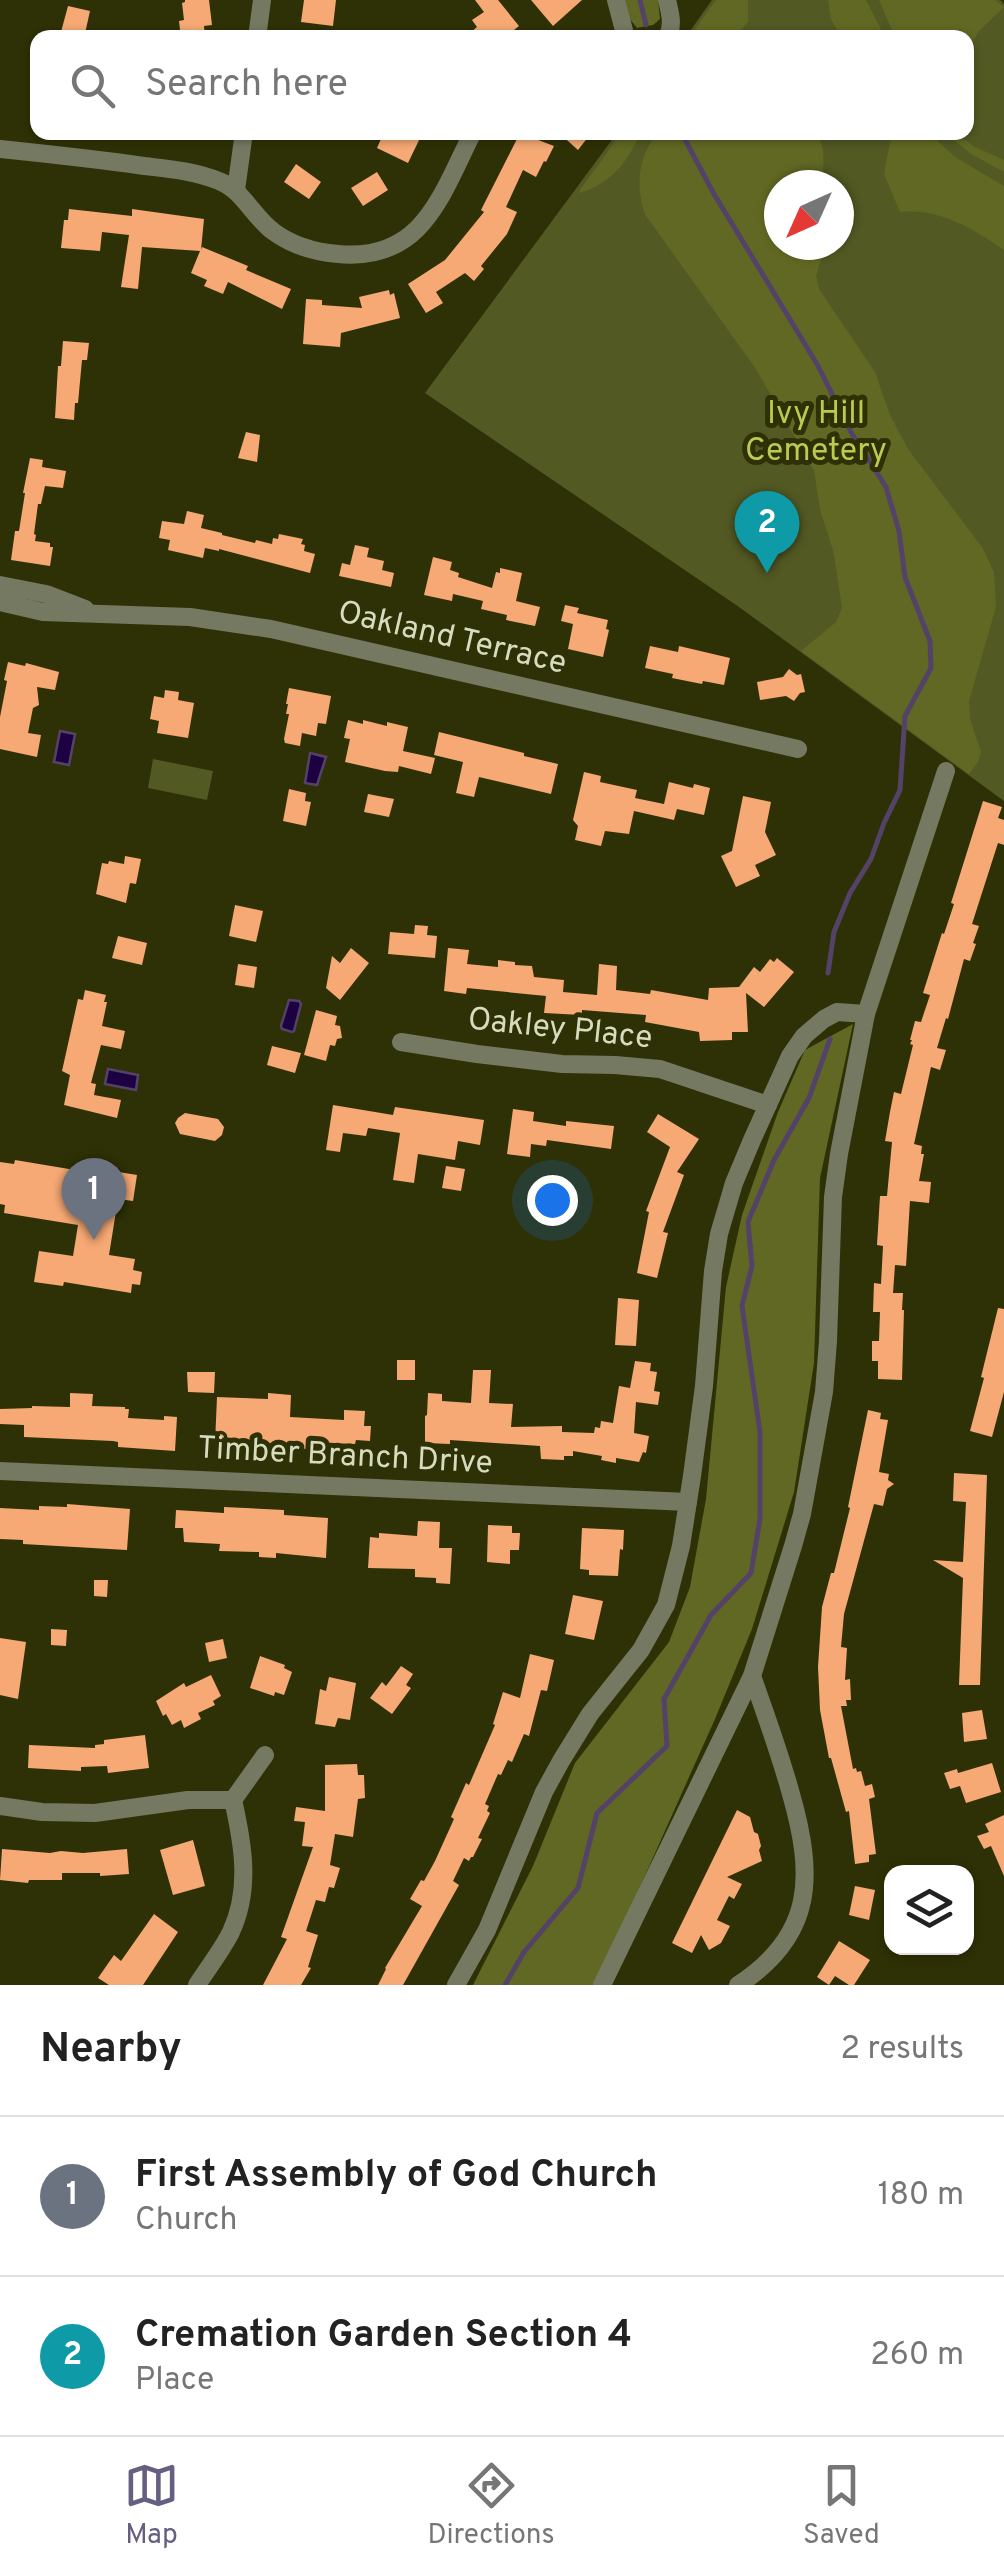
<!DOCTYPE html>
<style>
body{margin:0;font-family:Overpass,sans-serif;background:#f2f2f2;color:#222}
.controls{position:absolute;right:30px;bottom:30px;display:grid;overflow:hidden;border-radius:20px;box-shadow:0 2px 8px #0004}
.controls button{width:90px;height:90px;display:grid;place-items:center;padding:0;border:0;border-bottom:2px solid #e0e0e0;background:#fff;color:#222;font:50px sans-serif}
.compass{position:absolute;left:764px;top:170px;width:90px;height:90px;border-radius:50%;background:#fff;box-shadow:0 2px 8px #0004;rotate:225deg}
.you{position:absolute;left:552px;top:1200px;width:35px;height:35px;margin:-25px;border:8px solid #fff;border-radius:50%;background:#1a73e8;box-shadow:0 0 0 15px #1a73e833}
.badge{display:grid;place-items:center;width:65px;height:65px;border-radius:50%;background:#675f81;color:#fff;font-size:32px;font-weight:700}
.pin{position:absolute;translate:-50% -82px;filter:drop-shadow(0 2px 5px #0008)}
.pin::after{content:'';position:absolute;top:52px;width:35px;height:30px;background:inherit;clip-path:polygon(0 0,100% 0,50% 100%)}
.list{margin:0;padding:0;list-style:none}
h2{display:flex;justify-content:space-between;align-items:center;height:130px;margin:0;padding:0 40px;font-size:42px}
h2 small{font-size:32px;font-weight:400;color:#767676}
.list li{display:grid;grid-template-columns:65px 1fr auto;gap:30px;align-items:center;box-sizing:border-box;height:160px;padding:0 40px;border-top:2px solid #e0e0e0}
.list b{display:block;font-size:38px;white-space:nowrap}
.list p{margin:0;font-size:32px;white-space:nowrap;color:#767676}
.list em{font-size:32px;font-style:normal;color:#767676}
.icon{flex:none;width:55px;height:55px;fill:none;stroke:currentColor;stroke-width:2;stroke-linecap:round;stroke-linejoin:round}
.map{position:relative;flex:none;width:1004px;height:1985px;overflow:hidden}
.search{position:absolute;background:#fff;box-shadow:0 2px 8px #0004;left:30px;right:30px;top:30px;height:110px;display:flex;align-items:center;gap:25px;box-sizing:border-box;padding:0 35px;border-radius:20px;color:#767676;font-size:38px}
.sheet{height:450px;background:#fff}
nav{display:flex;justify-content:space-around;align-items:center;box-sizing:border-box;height:140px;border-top:2px solid #e0e0e0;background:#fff;font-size:28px;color:#767676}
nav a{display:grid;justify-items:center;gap:5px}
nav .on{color:#675f81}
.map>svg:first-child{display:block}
.green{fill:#535923;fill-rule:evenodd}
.forest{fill:#616823}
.water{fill:#1c0042;stroke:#544268;stroke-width:2.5}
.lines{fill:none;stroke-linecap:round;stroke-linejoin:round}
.stream{stroke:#544268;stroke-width:5}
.building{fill:#f6a974}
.minor{stroke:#767962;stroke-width:18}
.labels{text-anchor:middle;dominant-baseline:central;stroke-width:10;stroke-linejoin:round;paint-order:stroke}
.park-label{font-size:32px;fill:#bdca51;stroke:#2e3105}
.street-label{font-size:32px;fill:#d7dcbf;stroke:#2e3105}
</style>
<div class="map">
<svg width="1004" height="1985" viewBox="0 0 1004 1985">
<rect width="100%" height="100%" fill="#2e3105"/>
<g class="green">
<path d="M712,0h288l4,4v797l-265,-194 -314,-214 192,-260 349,-1v-94l-277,-1 -1,-3zM779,185h60v60h-60z"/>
<polygon points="153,759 213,771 207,800 148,788"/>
</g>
<g class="forest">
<polygon points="625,0 658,0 660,19 653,25 637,28 630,19"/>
<polygon points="716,0 748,0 748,22 735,37 692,37 691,35"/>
<polygon points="828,0 866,0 885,37 841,37 831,19"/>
<polygon points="879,0 995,0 1004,7 978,32 967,55 966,38 895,37"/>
<path d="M621,133h19c-11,28 -31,53 -62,60z"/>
<path d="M660,133h156c11,15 7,33 6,52h-43v60h47l-10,30 3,14 56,83 15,43 18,34 74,98 12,25 2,35 -27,94 1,18 11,33 -3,10 -9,12 -168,-123 35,-29 6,-14 -8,-54 -14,-45 -6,-38 -58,-102 -110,-153c-11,-25 -9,-65 14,-83z"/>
<path d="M892,133h37l26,24 49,29v64c-32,-22 -64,-42 -104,-38l-16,-38z"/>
<polygon points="945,133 956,133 973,146 1004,160 1004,172 971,154"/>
<polygon points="853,1024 820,1178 814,1363 794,1492 752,1629 715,1719 596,1985 473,1985 533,1866 575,1763 669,1642 690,1587 706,1499 726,1287 742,1215 778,1112 805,1050"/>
</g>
<g class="water">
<polygon points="60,731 75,734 69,765 54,762"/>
<polygon points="310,753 326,757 317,785 305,783"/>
<polygon points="289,1000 299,1001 301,1004 294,1031 292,1032 282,1029 281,1026"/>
<polygon points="108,1069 138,1075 136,1090 105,1084"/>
</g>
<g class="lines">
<g class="stream">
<polyline points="640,0 646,25"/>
<polyline points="681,132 714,194 817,364 852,434 886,487 899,531 905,577 930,641 931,668 905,716 900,790 884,823 871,859 850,893 834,932 828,973"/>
<polyline points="505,1985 524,1952 578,1888 597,1813 667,1746 664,1699 711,1615 751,1573 760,1519 760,1432 742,1306 752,1266 748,1222 774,1160 809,1098 830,1039"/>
</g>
</g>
<g class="building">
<polygon points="185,0 209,0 212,25 204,26 205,38 181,38 179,21 184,20 182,3 185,2"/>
<polygon points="304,0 336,0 333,26 301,22"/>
<polygon points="475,0 498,0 519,26 504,38 464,38 477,27 472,20 484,12"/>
<polygon points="531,0 582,0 553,26"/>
<polygon points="68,6 90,11 84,38 62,38 63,33 61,32"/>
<polygon points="384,132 413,132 421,136 408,163 377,148"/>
<polygon points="558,132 592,132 578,150"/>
<polygon points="520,133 554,146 546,162 544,161 536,177 523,170 506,207 517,212 507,234 481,266 484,269 474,281 465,273 436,292 443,303 426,313 408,284 445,260 484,212 481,210"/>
<polygon points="296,164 321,182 309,199 284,182"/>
<polygon points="377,172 388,190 363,206 351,188"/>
<polygon points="69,209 132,216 132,209 204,219 201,250 202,247 248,266 246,270 291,289 282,309 228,282 223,294 204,286 207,280 191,273 200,251 142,247 138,289 121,287 129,235 102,232 100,251 61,248 64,220 68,220"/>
<polygon points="389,290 390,295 394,293 400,318 341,333 340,347 303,344 306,299 322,300 322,305 362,308 359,297"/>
<polygon points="63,341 89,343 87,360 82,360 78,403 75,403 74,420 55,418 58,366 61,366"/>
<polygon points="246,432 260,435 257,462 238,458"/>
<polygon points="30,458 43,460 42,467 66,471 63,488 45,486 41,504 38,504 34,534 36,535 35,541 50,543 50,547 53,547 50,566 11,560 15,531 19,531 25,493 23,493"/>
<polygon points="187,511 204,515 201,528 222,533 222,535 255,543 256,540 272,544 273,538 278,539 279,534 303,539 301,544 305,545 304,551 315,554 310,573 219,549 219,551 205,548 203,558 168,550 170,540 159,538 162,521 184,524"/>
<polygon points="355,545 369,548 367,557 384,561 382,570 394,573 391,587 339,576 342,563 350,565"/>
<polygon points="433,557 452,562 450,570 459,573 458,577 492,588 496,572 500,573 500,568 522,573 516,601 540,607 535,626 506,620 507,615 481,609 483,601 453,594 452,601 424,595"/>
<polygon points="565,605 579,608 577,613 608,620 606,629 609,630 603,657 568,649 573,624 561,621"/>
<polygon points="650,646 678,652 679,646 730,658 724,685 703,681 702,684 672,678 673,674 645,668"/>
<polygon points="8,662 25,666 26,663 59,672 55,690 37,687 39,705 33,708 28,733 41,735 37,757 0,749 0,717 7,681 4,680"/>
<polygon points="789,669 797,675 801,674 805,692 800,693 794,701 786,696 760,700 757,682 783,677"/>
<polygon points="289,688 331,696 326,724 318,723 316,736 302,733 300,746 285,743 284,739 289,714 286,714 288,704 286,704"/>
<polygon points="165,690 179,692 178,700 194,703 188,738 157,733 159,721 150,719 154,696 164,698"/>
<polygon points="348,720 363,724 363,720 387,726 387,722 408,727 403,751 435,758 431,774 399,766 398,772 385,771 345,762 350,739 344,738"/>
<polygon points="439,732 524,753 524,756 558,764 551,794 479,777 474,797 456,793 463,762 434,755"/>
<polygon points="584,772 601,776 600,782 637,790 635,798 664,804 669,782 693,788 694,784 710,788 704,815 677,809 674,820 634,811 629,834 605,831 601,846 575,840 578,826 573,820"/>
<polygon points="289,789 306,793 305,801 311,802 306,826 283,821"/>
<polygon points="368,794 394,799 389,817 364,812"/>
<polygon points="743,796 771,802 765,832 776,855 755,865 760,876 736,887 721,856 732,851"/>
<polygon points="983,801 1002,807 998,818 1004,820 1004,845 998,843 972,924 979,926 973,943 976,944 970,961 964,959 948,1019 946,1018 937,1048 946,1050 940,1070 931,1067 914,1144 922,1146 921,1154 924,1154 919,1181 931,1182 929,1203 910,1201 906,1266 895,1265 893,1293 903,1293 902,1310 904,1310 902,1380 878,1379 878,1361 872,1361 872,1341 879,1341 880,1312 873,1312 874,1283 881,1284 883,1246 877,1245 880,1196 887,1196 892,1142 885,1141 890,1112 894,1092 901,1094 913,1045 910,1044 912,1040 910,1040 915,1021 921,1022 930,995 923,993 942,933 944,934 954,904 951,903"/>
<polygon points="125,856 141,859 136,884 130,883 126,903 96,894 102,863 108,864 109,861 124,864"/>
<polygon points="235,905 263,911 256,942 229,936"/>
<polygon points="415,925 428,926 427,935 437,936 435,958 388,954 390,932 414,934"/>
<polygon points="118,936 147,943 142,965 112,958"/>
<polygon points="351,948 369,963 340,1000 326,988 332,956 340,963"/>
<polygon points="448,948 469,950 467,964 498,967 498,960 515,962 515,965 532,966 534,977 564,980 563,992 597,995 599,964 617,966 616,990 650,994 651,990 708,1000 709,988 739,987 754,967 760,972 770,959 774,962 777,958 794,972 764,1007 746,993 748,1032 732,1032 732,1040 700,1041 699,1032 645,1022 646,1015 582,1010 582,1015 544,1013 546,996 467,988 466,994 444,991"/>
<polygon points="238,964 257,967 254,988 235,985"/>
<polygon points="85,990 106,995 104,1002 107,1002 102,1026 125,1031 121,1049 101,1045 91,1083 96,1084 94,1095 121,1100 117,1118 64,1105 70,1075 62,1071 78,999 83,1000"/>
<polygon points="316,1010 337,1016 335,1025 340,1026 342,1038 337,1039 335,1046 330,1045 326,1061 304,1055"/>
<polygon points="272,1046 301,1053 295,1073 267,1065"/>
<polygon points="333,1105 393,1115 395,1107 484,1120 480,1145 458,1141 455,1160 418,1154 414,1183 393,1180 400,1133 368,1128 366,1136 343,1133 340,1152 326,1150"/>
<polygon points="513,1109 534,1112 533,1121 566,1126 566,1121 614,1126 611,1149 547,1140 546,1146 531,1144 530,1157 507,1154"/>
<polygon points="185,1113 218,1119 224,1127 222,1135 215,1141 180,1134 175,1123 178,1118"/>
<polygon points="658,1114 699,1139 677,1172 684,1175 663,1232 668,1233 657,1278 637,1273 649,1212 646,1211 670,1147 647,1132"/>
<polygon points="15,1160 93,1173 94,1168 137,1175 133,1201 118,1199 109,1255 135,1259 133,1270 142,1272 140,1285 132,1284 131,1293 64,1282 63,1286 34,1282 39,1251 73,1256 78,1225 4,1213 5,1205 0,1204 0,1162 14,1164"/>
<polygon points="446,1166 465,1169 461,1191 442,1188"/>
<polygon points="618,1298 639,1300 636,1346 615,1345"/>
<polygon points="998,1308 1004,1309 1004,1392 992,1437 970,1431 984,1378 981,1377"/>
<rect x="397" y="1360" width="18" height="20"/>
<polygon points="635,1361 651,1363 650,1371 657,1372 654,1391 660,1392 658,1405 636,1402 634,1433 649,1436 646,1453 643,1452 639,1462 616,1458 616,1463 601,1460 602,1456 573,1451 573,1456 564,1456 564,1460 541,1459 540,1446 450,1440 450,1444 425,1443 425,1416 427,1415 428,1393 442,1394 442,1401 471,1403 473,1370 491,1370 489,1403 513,1404 511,1427 562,1426 562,1432 594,1433 595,1427 600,1428 601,1421 613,1423 619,1386 630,1388"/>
<polygon points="187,1372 215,1372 214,1393 188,1392"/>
<polygon points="70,1393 93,1394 92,1406 125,1407 125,1409 129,1409 128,1418 164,1420 164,1416 177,1417 175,1451 118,1447 118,1442 113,1441 24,1437 24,1425 0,1424 0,1409 32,1408 32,1406 70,1407"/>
<polygon points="268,1393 291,1395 290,1417 344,1420 344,1410 365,1411 364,1426 371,1426 370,1441 356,1440 355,1444 329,1443 329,1450 289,1448 288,1455 265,1454 266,1446 215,1443 217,1397 268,1399"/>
<polygon points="868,1410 881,1413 880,1419 888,1420 879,1472 889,1474 888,1480 894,1484 887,1489 883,1506 874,1504 844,1614 841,1647 847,1648 845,1680 850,1679 851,1700 846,1700 847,1706 841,1706 853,1769 856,1768 857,1772 861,1771 865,1786 872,1784 875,1797 869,1799 876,1854 869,1855 869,1862 855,1864 849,1811 846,1812 831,1758 829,1758 820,1710 818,1667 822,1607 831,1573 834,1573 850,1508 848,1507"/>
<polygon points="954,1473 987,1475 980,1685 959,1685 963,1578 933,1560 963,1562 966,1502 953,1501"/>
<polygon points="67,1504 130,1509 127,1550 23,1544 23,1540 0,1539 0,1508 39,1510 39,1506 67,1507"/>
<polygon points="224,1507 284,1510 284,1515 328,1518 326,1558 276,1553 276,1558 259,1557 259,1552 219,1551 220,1544 184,1542 183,1528 175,1528 176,1510 224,1513"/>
<polygon points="418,1521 440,1522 439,1548 452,1548 450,1584 436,1583 436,1578 415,1577 415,1569 368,1568 370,1537 379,1538 379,1533 417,1536"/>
<polygon points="488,1525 512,1526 512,1533 520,1533 519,1550 510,1550 510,1564 487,1562"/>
<polygon points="582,1528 624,1530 623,1550 620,1549 618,1576 589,1575 589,1570 580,1569"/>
<polygon points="94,1580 108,1580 107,1597 94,1596"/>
<polygon points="573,1595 603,1601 594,1640 565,1634"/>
<polygon points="51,1629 67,1630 66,1646 51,1645"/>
<polygon points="0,1638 26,1642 18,1699 0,1695"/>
<polygon points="223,1639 227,1658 209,1662 205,1643"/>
<polygon points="530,1654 554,1660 547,1691 541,1690 529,1736 524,1734 512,1762 508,1760 501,1775 498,1774 485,1804 489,1806 487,1811 490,1813 478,1838 482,1839 473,1857 471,1857 469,1861 464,1858 453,1881 459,1885 403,1985 378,1985 386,1969 385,1968 422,1906 410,1899 421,1880 424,1881 435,1861 454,1819 451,1817 466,1783 469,1785 495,1725 493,1724 503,1692 520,1698"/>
<polygon points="260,1656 285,1665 284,1668 292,1672 284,1695 275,1692 274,1696 250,1688"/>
<polygon points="401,1666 413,1674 406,1685 411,1688 392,1714 370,1698 382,1682 386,1686"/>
<polygon points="211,1675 221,1696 213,1701 215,1705 198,1713 201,1719 184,1728 181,1720 172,1725 166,1714 163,1716 156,1701 184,1683 186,1687"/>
<polygon points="329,1677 356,1683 350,1720 338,1718 335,1727 315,1724 320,1689 326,1691"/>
<polygon points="982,1710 987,1739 964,1742 962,1713"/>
<polygon points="145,1735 149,1768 108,1773 107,1766 81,1767 81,1771 28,1768 29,1745 95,1748 95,1745 104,1744 104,1740"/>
<polygon points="992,1763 1001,1792 966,1803 960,1786 950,1789 944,1773 957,1769 958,1773"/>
<polygon points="357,1764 358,1775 364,1775 365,1798 358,1799 353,1837 335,1834 330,1865 340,1868 334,1888 329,1887 325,1902 316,1900 306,1931 318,1935 308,1967 311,1968 301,1985 263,1985 287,1939 281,1937 313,1847 302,1846 305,1822 294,1821 296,1807 325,1811 325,1765"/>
<polygon points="737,1810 750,1817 754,1832 758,1834 761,1846 759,1850 762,1861 727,1877 742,1884 734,1899 729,1896 717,1920 730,1926 721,1943 709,1950 701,1935 692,1953 672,1943"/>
<polygon points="1004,1815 1004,1876 991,1846 984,1849 977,1836 989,1832 985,1824"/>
<polygon points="193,1840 205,1886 173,1895 160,1850"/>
<polygon points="2,1849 50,1853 61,1851 83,1853 127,1849 129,1874 100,1876 100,1873 62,1873 62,1880 29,1880 28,1883 0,1880"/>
<polygon points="855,1886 875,1890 869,1920 849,1915"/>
<polygon points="154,1914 178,1932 143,1985 109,1985 98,1978 114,1955 121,1961"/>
<polygon points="839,1941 870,1960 854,1985 849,1985 835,1976 829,1985 817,1977"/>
</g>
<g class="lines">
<g class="minor">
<polyline points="616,0 626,38"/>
<polyline points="257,38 262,0"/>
<path d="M667,38c7,-13 3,-25 0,-38"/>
<path d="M0,149c48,5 96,10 144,17 26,3 51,5 75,15 24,9 34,36 55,51 19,14 41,20 64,22 85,8 103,-59 135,-122"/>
<polyline points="236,190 244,132"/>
<polyline points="0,585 46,594 85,609"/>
<polyline points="0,602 43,612 190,617 271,629 798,749"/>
<polyline points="401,1042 477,1054 562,1064 615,1065 660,1069 768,1105"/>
<polyline points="0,1471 688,1502"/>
<polyline points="0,1806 42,1812 95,1813 188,1800 233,1800 265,1755"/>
<path d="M197,1985c11,-17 25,-35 34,-53 20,-43 12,-88 2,-132"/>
<polyline points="456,1985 487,1930 544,1792 561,1761 590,1714 641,1650 666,1605 681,1546 692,1476 704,1386 713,1271 719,1234 734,1183 752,1140 790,1056 804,1036 824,1019 837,1012 866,1014"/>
<polyline points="602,1985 752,1676 793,1546 802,1514 824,1392 828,1341 833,1197 839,1154 866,1014 946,771"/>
<path d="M738,1985c77,-50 76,-110 53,-191 -11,-40 -25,-79 -39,-118"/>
</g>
</g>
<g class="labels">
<g class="park-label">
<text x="816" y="415">Ivy Hill<tspan x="816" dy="37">Cemetery</tspan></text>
</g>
<g class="street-label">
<text transform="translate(452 639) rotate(13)">Oakland Terrace</text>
<text transform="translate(560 1030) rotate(6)">Oakley Place</text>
<text transform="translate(345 1457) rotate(3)">Timber Branch Drive</text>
</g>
</g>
</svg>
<div class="controls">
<button><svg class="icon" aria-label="layers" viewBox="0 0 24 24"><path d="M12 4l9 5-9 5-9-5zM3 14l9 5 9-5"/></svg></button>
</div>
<svg class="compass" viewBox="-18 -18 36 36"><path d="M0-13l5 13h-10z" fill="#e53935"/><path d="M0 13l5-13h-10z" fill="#767676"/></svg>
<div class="you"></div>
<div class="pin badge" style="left:94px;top:1240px;background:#6b7280">1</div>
<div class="pin badge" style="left:767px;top:573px;background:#0f9aa8">2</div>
<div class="search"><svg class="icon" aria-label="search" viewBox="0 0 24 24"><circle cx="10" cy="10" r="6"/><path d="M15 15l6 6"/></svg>Search here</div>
</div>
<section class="sheet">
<h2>Nearby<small>2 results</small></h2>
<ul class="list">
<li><span class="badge" style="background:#6b7280">1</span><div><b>First Assembly of God Church</b><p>Church</p></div><em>180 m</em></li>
<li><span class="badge" style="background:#0f9aa8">2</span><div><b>Cremation Garden Section 4</b><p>Place</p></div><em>260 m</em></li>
</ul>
</section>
<nav>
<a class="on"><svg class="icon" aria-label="map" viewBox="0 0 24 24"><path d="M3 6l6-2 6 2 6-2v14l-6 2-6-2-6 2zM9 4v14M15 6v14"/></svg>Map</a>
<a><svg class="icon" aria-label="directions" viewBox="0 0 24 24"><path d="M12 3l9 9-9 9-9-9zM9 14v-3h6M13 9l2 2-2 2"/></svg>Directions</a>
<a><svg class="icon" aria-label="saved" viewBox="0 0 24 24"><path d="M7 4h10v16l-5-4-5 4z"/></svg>Saved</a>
</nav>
